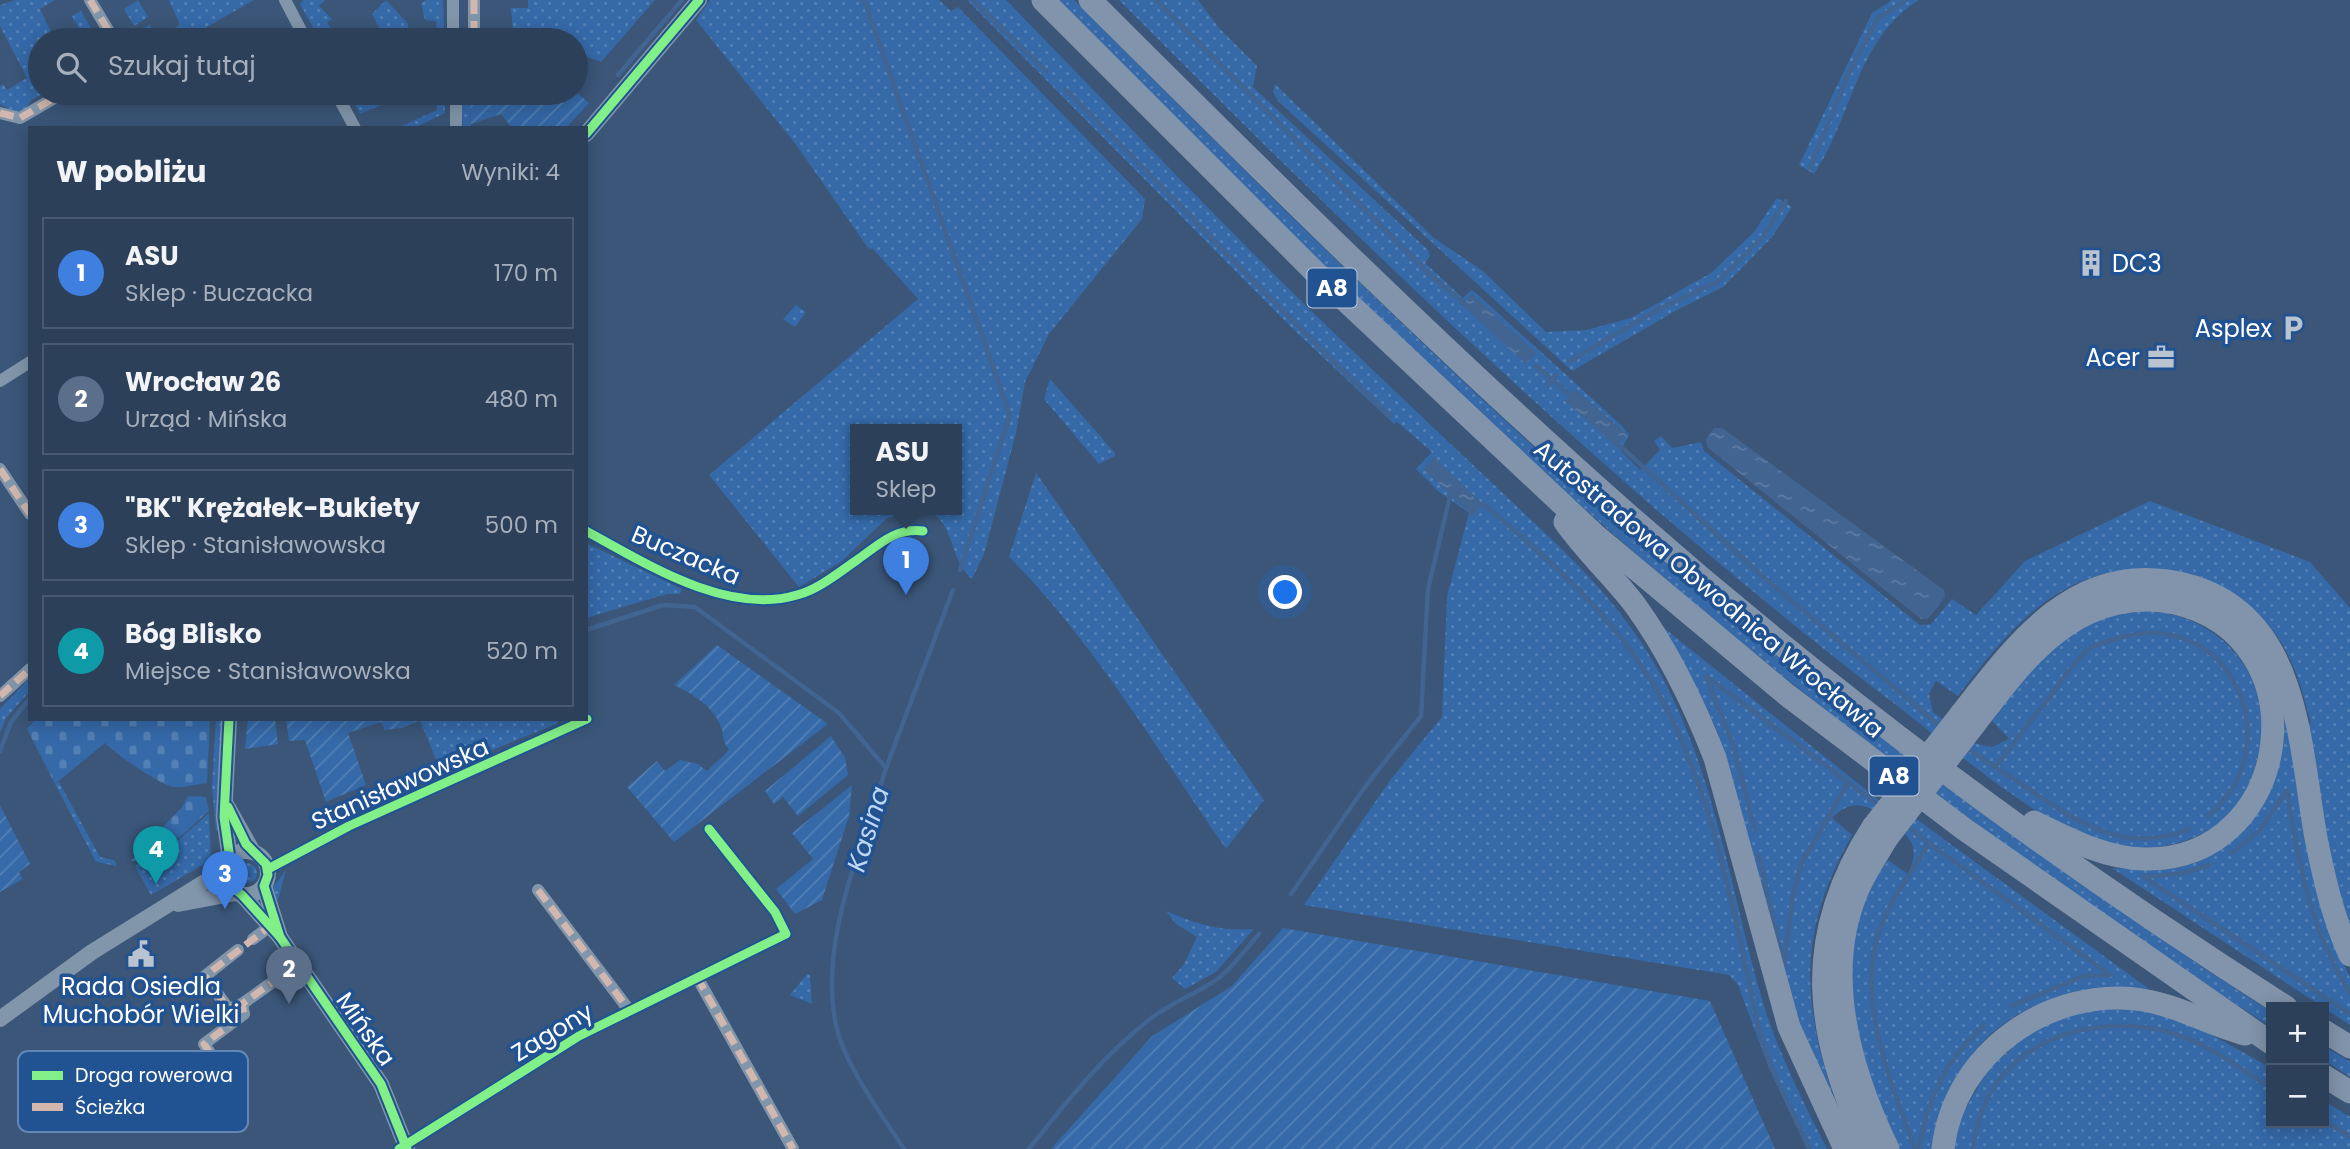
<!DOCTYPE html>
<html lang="pl">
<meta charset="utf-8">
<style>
body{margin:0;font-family:Poppins,sans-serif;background:#384b63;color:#f1f3f6}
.controls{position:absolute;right:21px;bottom:21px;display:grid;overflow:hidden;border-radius:0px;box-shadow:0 4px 18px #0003}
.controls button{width:63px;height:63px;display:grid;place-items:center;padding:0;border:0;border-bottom:2px solid #485970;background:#2c405a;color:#f1f3f6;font:35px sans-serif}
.you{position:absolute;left:1286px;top:593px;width:24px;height:24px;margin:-18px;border:5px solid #fff;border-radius:50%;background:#1a73e8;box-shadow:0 0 0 10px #1a73e833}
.badge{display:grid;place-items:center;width:46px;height:46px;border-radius:50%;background:#eead8d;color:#fff;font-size:23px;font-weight:700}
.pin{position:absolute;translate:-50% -58px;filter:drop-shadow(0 2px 4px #0008)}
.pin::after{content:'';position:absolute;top:37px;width:24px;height:21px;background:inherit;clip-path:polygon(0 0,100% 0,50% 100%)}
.popup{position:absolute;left:850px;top:424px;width:112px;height:91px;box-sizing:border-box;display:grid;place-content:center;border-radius:0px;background:#2c405a;filter:drop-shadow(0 2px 5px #0005);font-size:23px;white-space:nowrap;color:#a6afbb}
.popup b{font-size:26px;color:#f1f3f6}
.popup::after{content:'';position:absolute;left:50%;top:100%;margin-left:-14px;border:14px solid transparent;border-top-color:#2c405a}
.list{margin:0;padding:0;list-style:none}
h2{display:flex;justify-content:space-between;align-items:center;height:91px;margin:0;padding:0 28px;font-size:30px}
h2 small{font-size:23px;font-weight:400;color:#a6afbb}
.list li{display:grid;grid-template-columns:46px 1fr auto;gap:21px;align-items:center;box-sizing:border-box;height:112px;margin:0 14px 14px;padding:0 14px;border:2px solid #485970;border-radius:0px}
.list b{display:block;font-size:26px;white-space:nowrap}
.list p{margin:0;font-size:23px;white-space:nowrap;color:#a6afbb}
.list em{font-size:23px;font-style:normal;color:#a6afbb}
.icon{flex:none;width:38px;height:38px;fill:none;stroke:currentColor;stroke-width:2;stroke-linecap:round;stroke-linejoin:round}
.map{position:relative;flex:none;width:2350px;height:1149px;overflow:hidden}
.search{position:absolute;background:#2c405a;box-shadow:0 4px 18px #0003;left:28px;top:28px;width:560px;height:77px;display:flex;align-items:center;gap:18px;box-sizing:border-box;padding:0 24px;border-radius:38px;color:#a6afbb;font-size:26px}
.panel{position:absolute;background:#2c405a;box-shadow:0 4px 18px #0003;left:28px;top:126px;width:560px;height:595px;border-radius:0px}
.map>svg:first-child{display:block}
.grass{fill:url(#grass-dots);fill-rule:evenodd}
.cemetery{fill:url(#cemetery-stones)}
.garden{fill:url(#garden-furrows)}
.water{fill:url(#water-ripples)}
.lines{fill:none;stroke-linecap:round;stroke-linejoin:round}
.stream{stroke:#416491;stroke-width:4.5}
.minor{stroke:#8296ab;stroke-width:12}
.tertiary{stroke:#8296ab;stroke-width:16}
.motorway{stroke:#8294ab;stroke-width:23}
.motorway-bridge{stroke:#8294ab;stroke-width:23}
.quiet{stroke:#d1b7ad;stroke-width:7;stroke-dasharray:14 7;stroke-linecap:butt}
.cycleway-casing{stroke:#215292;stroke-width:13}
.cycleway{stroke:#82f089;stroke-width:9}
.labels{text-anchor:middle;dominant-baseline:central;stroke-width:7;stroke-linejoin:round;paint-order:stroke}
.shield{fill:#215292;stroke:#bccbde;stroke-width:2}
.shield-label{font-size:23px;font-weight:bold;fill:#fff}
.poi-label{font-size:24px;fill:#fff;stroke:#215292;text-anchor:end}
.street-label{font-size:24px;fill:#fff;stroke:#215292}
.water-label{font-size:26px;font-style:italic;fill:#bed7f4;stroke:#215292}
.key{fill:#215292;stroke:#6486b3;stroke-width:2}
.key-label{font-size:19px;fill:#fff}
</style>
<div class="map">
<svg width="2350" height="1149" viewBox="0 0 2350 1149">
<defs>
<pattern id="grass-dots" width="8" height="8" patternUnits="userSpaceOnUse" patternTransform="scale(1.75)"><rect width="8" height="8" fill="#3569a8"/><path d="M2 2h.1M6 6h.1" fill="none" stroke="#5380b5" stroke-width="1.8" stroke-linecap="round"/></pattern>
<pattern id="cemetery-stones" width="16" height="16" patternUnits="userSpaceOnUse" patternTransform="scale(1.75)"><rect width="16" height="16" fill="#3569a8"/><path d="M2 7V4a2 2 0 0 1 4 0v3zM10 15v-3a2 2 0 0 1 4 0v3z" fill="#5380b5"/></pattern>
<pattern id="garden-furrows" width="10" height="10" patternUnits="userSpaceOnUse" patternTransform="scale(1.75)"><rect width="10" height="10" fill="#3569a8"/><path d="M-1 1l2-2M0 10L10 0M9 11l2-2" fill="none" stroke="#5380b5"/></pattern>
<pattern id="water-ripples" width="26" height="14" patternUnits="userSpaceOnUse" patternTransform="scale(1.75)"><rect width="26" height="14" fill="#416491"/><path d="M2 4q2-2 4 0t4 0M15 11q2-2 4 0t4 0" fill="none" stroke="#5e7ba2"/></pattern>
</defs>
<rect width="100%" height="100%" fill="#3b5678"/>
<g class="grass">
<polygon points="15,0 55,0 40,9 52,34 55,33 57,37 55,39 59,40 40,40 40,93 44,93 31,100 26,109 15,112 0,104 0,86 3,84 7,90 27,78 0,26 0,5"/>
<polygon points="138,0 148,17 134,26 124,9"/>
<polygon points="165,0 254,0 184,40 132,40 130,36 149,25 160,37 180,25 169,0"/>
<polygon points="303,0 325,0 319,6 332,19 327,22 337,40 320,40 300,4"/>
<polygon points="386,0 408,24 409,40 386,40 372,14"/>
<polygon points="425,0 443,0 444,40 437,40 436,21 425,20 421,4"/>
<polygon points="528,0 655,0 601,62 576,52 576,40 495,40 495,32 513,32 511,8 528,8"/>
<path d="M710,0h229l12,11 7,-4 187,192 -3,20 -93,115 -24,48 -9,51 -32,121 -12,25c-24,-20 -16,-58 -47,-70h32v-80h-102v80h59l-28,10 -44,42 -43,26 -90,-112 209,-176 -45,-50 -5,-1 -71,-102 -101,-126z"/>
<path d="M967,0h39c115,117 228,238 347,351 51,49 102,97 153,145 62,59 115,105 156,181 52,97 68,207 97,312 15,55 42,109 68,160h-20l-38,-81 -31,-83 -9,-10 -425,-70 87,-126 51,-62 5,-121 22,-83 -31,-22 -22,-22 16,-17 -35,-30 -3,2 -103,-97z"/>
<path d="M1059,0h15c173,173 346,347 529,509 210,184 434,352 668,503v15c-253,-162 -495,-346 -719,-547 -171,-153 -331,-317 -493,-480z"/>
<path d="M1119,0h79l22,29 37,37 -4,21 175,163 2,6 -5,7 38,35 8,-8 5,3 142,129 11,12 -8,17 19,19 20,-20 -6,-9 7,-5 11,12 29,-6 3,9 216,174 11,-1 21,-25 24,16 49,-54 125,-60 160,61 40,46v322l-22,-82 -21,-123 4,-2c-8,-29 -15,-58 -32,-84 -46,-72 -145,-90 -217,-48 -41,23 -76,68 -104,105l-22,-15 -7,13 4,18 39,31 20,4 17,-8 -17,-18 8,-11 -2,-2c26,-30 53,-66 89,-85 68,-34 158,4 172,80 2,9 5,19 5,28 -1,9 -5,19 -7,28 -2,9 -3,20 -7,28 -28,53 -94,71 -148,56 -63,-18 -152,-97 -206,-138 -278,-212 -530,-457 -777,-705zM1472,294l64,60 -74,-49zM1575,389l51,45 -10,12z"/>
<path d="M1892,0h27c-63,39 -66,117 -105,174l-15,-9 73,-152z"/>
<polygon points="81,11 92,30 83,35 72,16"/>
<polygon points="1275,84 1434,238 1483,271 1546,332 1586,330 1631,318 1711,273 1754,232 1777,198 1792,207 1772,237 1723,287 1677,310 1572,371 1278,101 1273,92"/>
<polygon points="349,93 365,93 369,98 376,94 381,105 360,114"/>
<polygon points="437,93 445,93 445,113 414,128 397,128 437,110"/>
<polygon points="461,93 477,93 470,99 471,128 463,128"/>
<polygon points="796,305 806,312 795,327 783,319"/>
<polygon points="1050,379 1115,453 1115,456 1099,464 1044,399"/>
<path d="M1036,473l228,327 -38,49c-69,-99 -132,-207 -217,-292z"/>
<polygon points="586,543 682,589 680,594 667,594 586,618"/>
<path d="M2140,587c91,1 137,66 154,148l-4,2 28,157 19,55 13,29v47l-238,-157c212,23 220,-252 48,-273 -35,-4 -71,5 -100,27 -31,23 -55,55 -79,85l-4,-4c46,-59 83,-108 163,-116z"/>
<path d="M1659,624l221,177 5,-5 264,193c-73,-8 -157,19 -192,89 -11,22 -16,48 -24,71h-36c-31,-70 -65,-168 -36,-243 6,-16 17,-31 27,-46l20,14c4,-9 7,-17 5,-27 -3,-11 -14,-18 -22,-25 -20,-16 -38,-26 -59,-4l20,17c-59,104 -49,177 -10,286l-37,-72 -87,-316 -25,-53z"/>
<polygon points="30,678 30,691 6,718 0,733 0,709"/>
<polygon points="216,719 222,719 221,830 216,831 212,786"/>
<polygon points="423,719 560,719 556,724 441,771 420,721"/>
<polygon points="59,782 100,857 114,860 117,866 96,862 55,784"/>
<polygon points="209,813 211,860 151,895 135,866 167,850"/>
<circle cx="247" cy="873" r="10"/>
<polygon points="286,870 278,900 275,902 273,887"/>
<path d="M1166,911c34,14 51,20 88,18l-38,43 -31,17 -13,-11 12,-14 13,-27 -21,-13z"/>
<polygon points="807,974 810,975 812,1004 790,995"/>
<polygon points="2090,1009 2151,1010 2203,1030 2271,1068 2271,1123 2324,1123 2324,1101 2350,1117 2350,1149 1953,1149 1961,1116 1989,1068 2033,1030"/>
<polygon points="2324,1046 2350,1062 2350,1077 2324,1060"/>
</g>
<g class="cemetery">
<path d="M36,719h174l-3,64c-11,1 -23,5 -33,4 -14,-2 -60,-34 -69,-44l-50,41 -28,-55z"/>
<path d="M188,796l18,1 3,14c-19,16 -53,52 -78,50l51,-54z"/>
</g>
<g class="garden">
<polygon points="576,92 589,103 566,128 512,128 501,114 471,124 470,99 477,93"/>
<path d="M717,645l111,79 -154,118 -47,-55 30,-26 8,10 15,-11 18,4 9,7 22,-21c-6,-8 -5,-11 -7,-20 -6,-22 -29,-36 -48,-45z"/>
<polygon points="248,719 275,719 278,744 245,749"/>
<polygon points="286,719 423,719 402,728 385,730 381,722 348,733 366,785 326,802 305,740 289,741"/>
<polygon points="831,736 845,758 848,775 798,816 783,797 774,804 765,791"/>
<polygon points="852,785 849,816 822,900 795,914 776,889 813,859 792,833"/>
<polygon points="0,805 30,864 19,872 23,879 0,892"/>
<polygon points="1283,928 1710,1001 1775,1149 1051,1149 1152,1036 1232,986"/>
</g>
<g class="water">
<polygon points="1472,294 1536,353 1526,364 1462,305"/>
<polygon points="1575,389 1627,435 1616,446 1565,401"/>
<polygon points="1714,428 1722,428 1944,590 1945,597 1928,619 1921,619 1707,447 1706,439"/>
<polygon points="1434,457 1483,504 1472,516 1423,469"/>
</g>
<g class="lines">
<g class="stream">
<polyline points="864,0 1009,412 1009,418 960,570"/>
<polyline points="973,0 1046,71"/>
<polyline points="1156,0 1430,275 1464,303"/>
<polyline points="618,75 682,0"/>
<path d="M1065,89c109,108 213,221 325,327"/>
<polyline points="1810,168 1847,77 1877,19 1906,0"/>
<polyline points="1570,361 1659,309 1717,282 1762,238 1786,201"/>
<polyline points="1536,366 1570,395"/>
<polyline points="1547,385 1556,375"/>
<polyline points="1618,444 1761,575 1941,727"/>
<path d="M1483,504c65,54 129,110 173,185 43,74 64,162 83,245 9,41 15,84 29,124 11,31 28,61 42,91"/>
<path d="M586,630l77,-25 32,2 144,106 47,55c-24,81 -71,180 -48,265 10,36 45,84 66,116"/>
<path d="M1967,748c21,15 42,28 63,42 50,34 98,65 159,39"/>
<polyline points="0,751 11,722 30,698"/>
<path d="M1995,767c20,-26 40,-51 60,-77 10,-13 20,-30 34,-41 8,-6 20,-8 30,-11 110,-33 175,106 89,178"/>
<polyline points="886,768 953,590"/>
<polyline points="1905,825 1929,843"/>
<polyline points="1755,830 1733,744 1706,676 1881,807"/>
<path d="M2232,853l27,-22 28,-40c11,70 24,142 63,202"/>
<polyline points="1759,856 1784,967 1792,900 1801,864 1848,783"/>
<polyline points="2209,865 2184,873 2144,877 2350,1014"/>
<polyline points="1291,894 1367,784 1421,716 1428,589 1451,492"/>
<polyline points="2324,1121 2350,1136"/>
<path d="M1029,1149c36,-46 75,-94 121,-130 19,-15 40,-23 60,-35 20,-12 34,-33 49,-50"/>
<path d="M1915,1149c-24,-67 -61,-151 -34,-223 11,-29 32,-56 48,-83l181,132 -26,1 -73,30"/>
<path d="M1919,1149c8,-51 27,-89 65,-124"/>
<path d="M1973,1149c2,-14 5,-28 10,-41 32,-79 134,-99 206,-69 29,12 56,33 82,49"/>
</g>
<g class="minor">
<polyline points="90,0 114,40"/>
<polyline points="285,0 306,40"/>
<polyline points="453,0 453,40"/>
<polyline points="474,0 474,40"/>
<polyline points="336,93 355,128"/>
<polyline points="456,93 456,128"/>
<polyline points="0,113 20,118 63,93"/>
<polyline points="0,381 30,362"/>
<polyline points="0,469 30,514"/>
<path d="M586,531c59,32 141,85 211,64 22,-6 41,-22 60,-35 20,-14 39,-33 66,-29"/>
<polyline points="0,696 30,669"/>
<polyline points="268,869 349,826 587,719"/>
<polyline points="538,890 629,1010"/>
<polyline points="253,939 269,927"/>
<polyline points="238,950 205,976 227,1007 234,1008 242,1004"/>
<polyline points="697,977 793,1149"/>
<polyline points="222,1071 204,1044 244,1014 242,1004 298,964"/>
<polyline points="399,1149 579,1036 786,934 775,912 709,829"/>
</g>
<g class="tertiary">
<polyline points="586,134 699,0"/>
<polyline points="229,719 224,817 230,859"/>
<polyline points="227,806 253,852"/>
<circle cx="246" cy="873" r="22"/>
<polyline points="264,886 280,937"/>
<polyline points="242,895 280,937 381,1084 407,1149"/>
<polyline points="178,904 236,893"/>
<polyline points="0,1019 92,952 224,870"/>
</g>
<g class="motorway">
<polyline points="1043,0 1313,270 1594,534 1787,695 1964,829 2271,1043"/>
<path d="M1090,0c160,159 320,319 488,470 219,198 459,379 708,537"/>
<path d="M1565,522c21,30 48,54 70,83 34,47 59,99 80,153l74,269 56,122"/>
<path d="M1961,714c53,-67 109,-147 206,-133 132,19 131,156 149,257 8,40 17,80 34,117"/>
<path d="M1974,725c27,-35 54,-73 90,-98 33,-23 72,-32 111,-24 148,34 120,259 -31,256 -40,-1 -75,-20 -110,-37"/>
<path d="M1887,838c-10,17 -21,33 -29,51 -37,85 -8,181 30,260"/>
<polyline points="2324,1031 2350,1047"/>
<polyline points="2324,1076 2350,1092"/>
<path d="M1868,1149c-53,-117 -67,-210 5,-322"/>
<path d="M1943,1149c11,-97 107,-163 200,-149 36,6 67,25 102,34"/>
</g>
<g class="motorway-bridge">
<polyline points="1873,827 1961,714"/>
<polyline points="1887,838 1974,725"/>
</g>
<g class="quiet">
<polyline points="90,0 114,40"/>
<polyline points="474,0 474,40"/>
<polyline points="0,113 20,118 63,93"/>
<polyline points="0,469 30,514"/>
<polyline points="0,696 30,669"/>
<polyline points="538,890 629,1010"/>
<polyline points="697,977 793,1149"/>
<polyline points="242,1004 234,1008 227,1007 205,976 269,927"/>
<polyline points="222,1071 204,1044 244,1014 242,1004 298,964"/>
</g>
<defs>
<g id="cycleway">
<polyline points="586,134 699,0"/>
<path d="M586,531c59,32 141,85 211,64 22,-6 41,-22 60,-35 20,-14 39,-33 66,-29"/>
<polyline points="229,719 224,817 230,859 224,870 227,883 242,895 280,937 381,1084 407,1149"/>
<polyline points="228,807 246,844 266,864 268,875 264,886 280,937"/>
<polyline points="268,869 349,826 587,719"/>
<polyline points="399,1149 579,1036 786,934 775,912 709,829"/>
</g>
</defs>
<use href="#cycleway" class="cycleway-casing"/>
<use href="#cycleway" class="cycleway"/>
</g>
<defs>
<symbol id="building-bare" viewBox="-9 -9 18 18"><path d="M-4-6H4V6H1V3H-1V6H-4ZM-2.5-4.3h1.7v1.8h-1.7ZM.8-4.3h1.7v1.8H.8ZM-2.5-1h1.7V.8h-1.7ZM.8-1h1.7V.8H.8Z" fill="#bac4d0" stroke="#215292" stroke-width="2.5" paint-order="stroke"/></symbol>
<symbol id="parking-bare" viewBox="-9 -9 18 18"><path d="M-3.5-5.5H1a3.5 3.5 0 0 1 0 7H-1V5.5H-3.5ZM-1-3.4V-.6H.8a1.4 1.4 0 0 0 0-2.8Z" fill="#bac4d0" stroke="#215292" stroke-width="2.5" paint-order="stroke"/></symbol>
<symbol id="office-bare" viewBox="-9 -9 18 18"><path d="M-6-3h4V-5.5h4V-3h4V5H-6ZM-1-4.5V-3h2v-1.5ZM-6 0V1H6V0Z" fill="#bac4d0" stroke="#215292" stroke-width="2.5" paint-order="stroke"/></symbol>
<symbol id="civic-bare" viewBox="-9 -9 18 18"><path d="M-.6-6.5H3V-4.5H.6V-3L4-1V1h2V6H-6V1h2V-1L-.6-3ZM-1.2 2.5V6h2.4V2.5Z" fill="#bac4d0" stroke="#215292" stroke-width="2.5" paint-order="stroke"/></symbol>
</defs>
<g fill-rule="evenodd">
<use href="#building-bare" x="2072" y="244" width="38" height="38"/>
<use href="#parking-bare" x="2274" y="309" width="38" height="38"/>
<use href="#office-bare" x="2142" y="338" width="38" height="38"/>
<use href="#civic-bare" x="122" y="935" width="38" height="38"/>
</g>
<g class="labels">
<g class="shield">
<rect x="1307.5" y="268.5" width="49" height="39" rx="5"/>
<rect x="1869.5" y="756.5" width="49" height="39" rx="5"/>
</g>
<g class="shield-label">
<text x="1332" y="288">A8</text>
<text x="1894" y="776">A8</text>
</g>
<g class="poi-label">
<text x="2112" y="263" text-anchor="start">DC3</text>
<text x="2272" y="328">Asplex</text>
<text x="2140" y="357">Acer</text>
<text x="141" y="986" text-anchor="middle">Rada Osiedla<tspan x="141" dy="28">Muchobór Wielki</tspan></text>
</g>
<g class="street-label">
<text transform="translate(686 555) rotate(23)">Buczacka</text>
<text transform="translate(1709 589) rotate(40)">Autostradowa Obwodnica Wrocławia</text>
<text transform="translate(400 784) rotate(-24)">Stanisławowska</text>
<text transform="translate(366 1029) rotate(55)">Mińska</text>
<text transform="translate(552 1032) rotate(-31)">Zagony</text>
</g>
<g class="water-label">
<text transform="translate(868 829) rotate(-73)">Kasina</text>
</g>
</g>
<rect x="18" y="1051" width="230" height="81" rx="10" class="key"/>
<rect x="32" y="1071" width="31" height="9" fill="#82f089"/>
<rect x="32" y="1103" width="31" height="8" fill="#d1b7ad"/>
<g class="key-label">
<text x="75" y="1082">Droga rowerowa</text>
<text x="75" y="1114">Ścieżka</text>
</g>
</svg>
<div class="controls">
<button>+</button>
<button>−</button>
</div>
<div class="you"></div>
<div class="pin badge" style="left:906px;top:595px;background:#3f7fe0">1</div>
<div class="popup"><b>ASU</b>Sklep</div>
<div class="pin badge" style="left:289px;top:1004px;background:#5c6f8a">2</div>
<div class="pin badge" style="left:225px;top:909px;background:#3f7fe0">3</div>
<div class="pin badge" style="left:156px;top:884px;background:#0f9aa8">4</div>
<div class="search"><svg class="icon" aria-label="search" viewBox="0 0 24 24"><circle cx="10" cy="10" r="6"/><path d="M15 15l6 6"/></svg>Szukaj tutaj</div>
<section class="panel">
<h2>W pobliżu<small>Wyniki: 4</small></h2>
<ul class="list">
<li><span class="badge" style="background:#3f7fe0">1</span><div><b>ASU</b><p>Sklep · Buczacka</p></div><em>170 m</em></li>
<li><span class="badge" style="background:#5c6f8a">2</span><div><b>Wrocław 26</b><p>Urząd · Mińska</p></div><em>480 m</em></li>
<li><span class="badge" style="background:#3f7fe0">3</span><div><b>&quot;BK&quot; Krężałek-Bukiety</b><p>Sklep · Stanisławowska</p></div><em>500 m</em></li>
<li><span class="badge" style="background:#0f9aa8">4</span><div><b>Bóg Blisko</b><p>Miejsce · Stanisławowska</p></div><em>520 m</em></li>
</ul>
</section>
</div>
